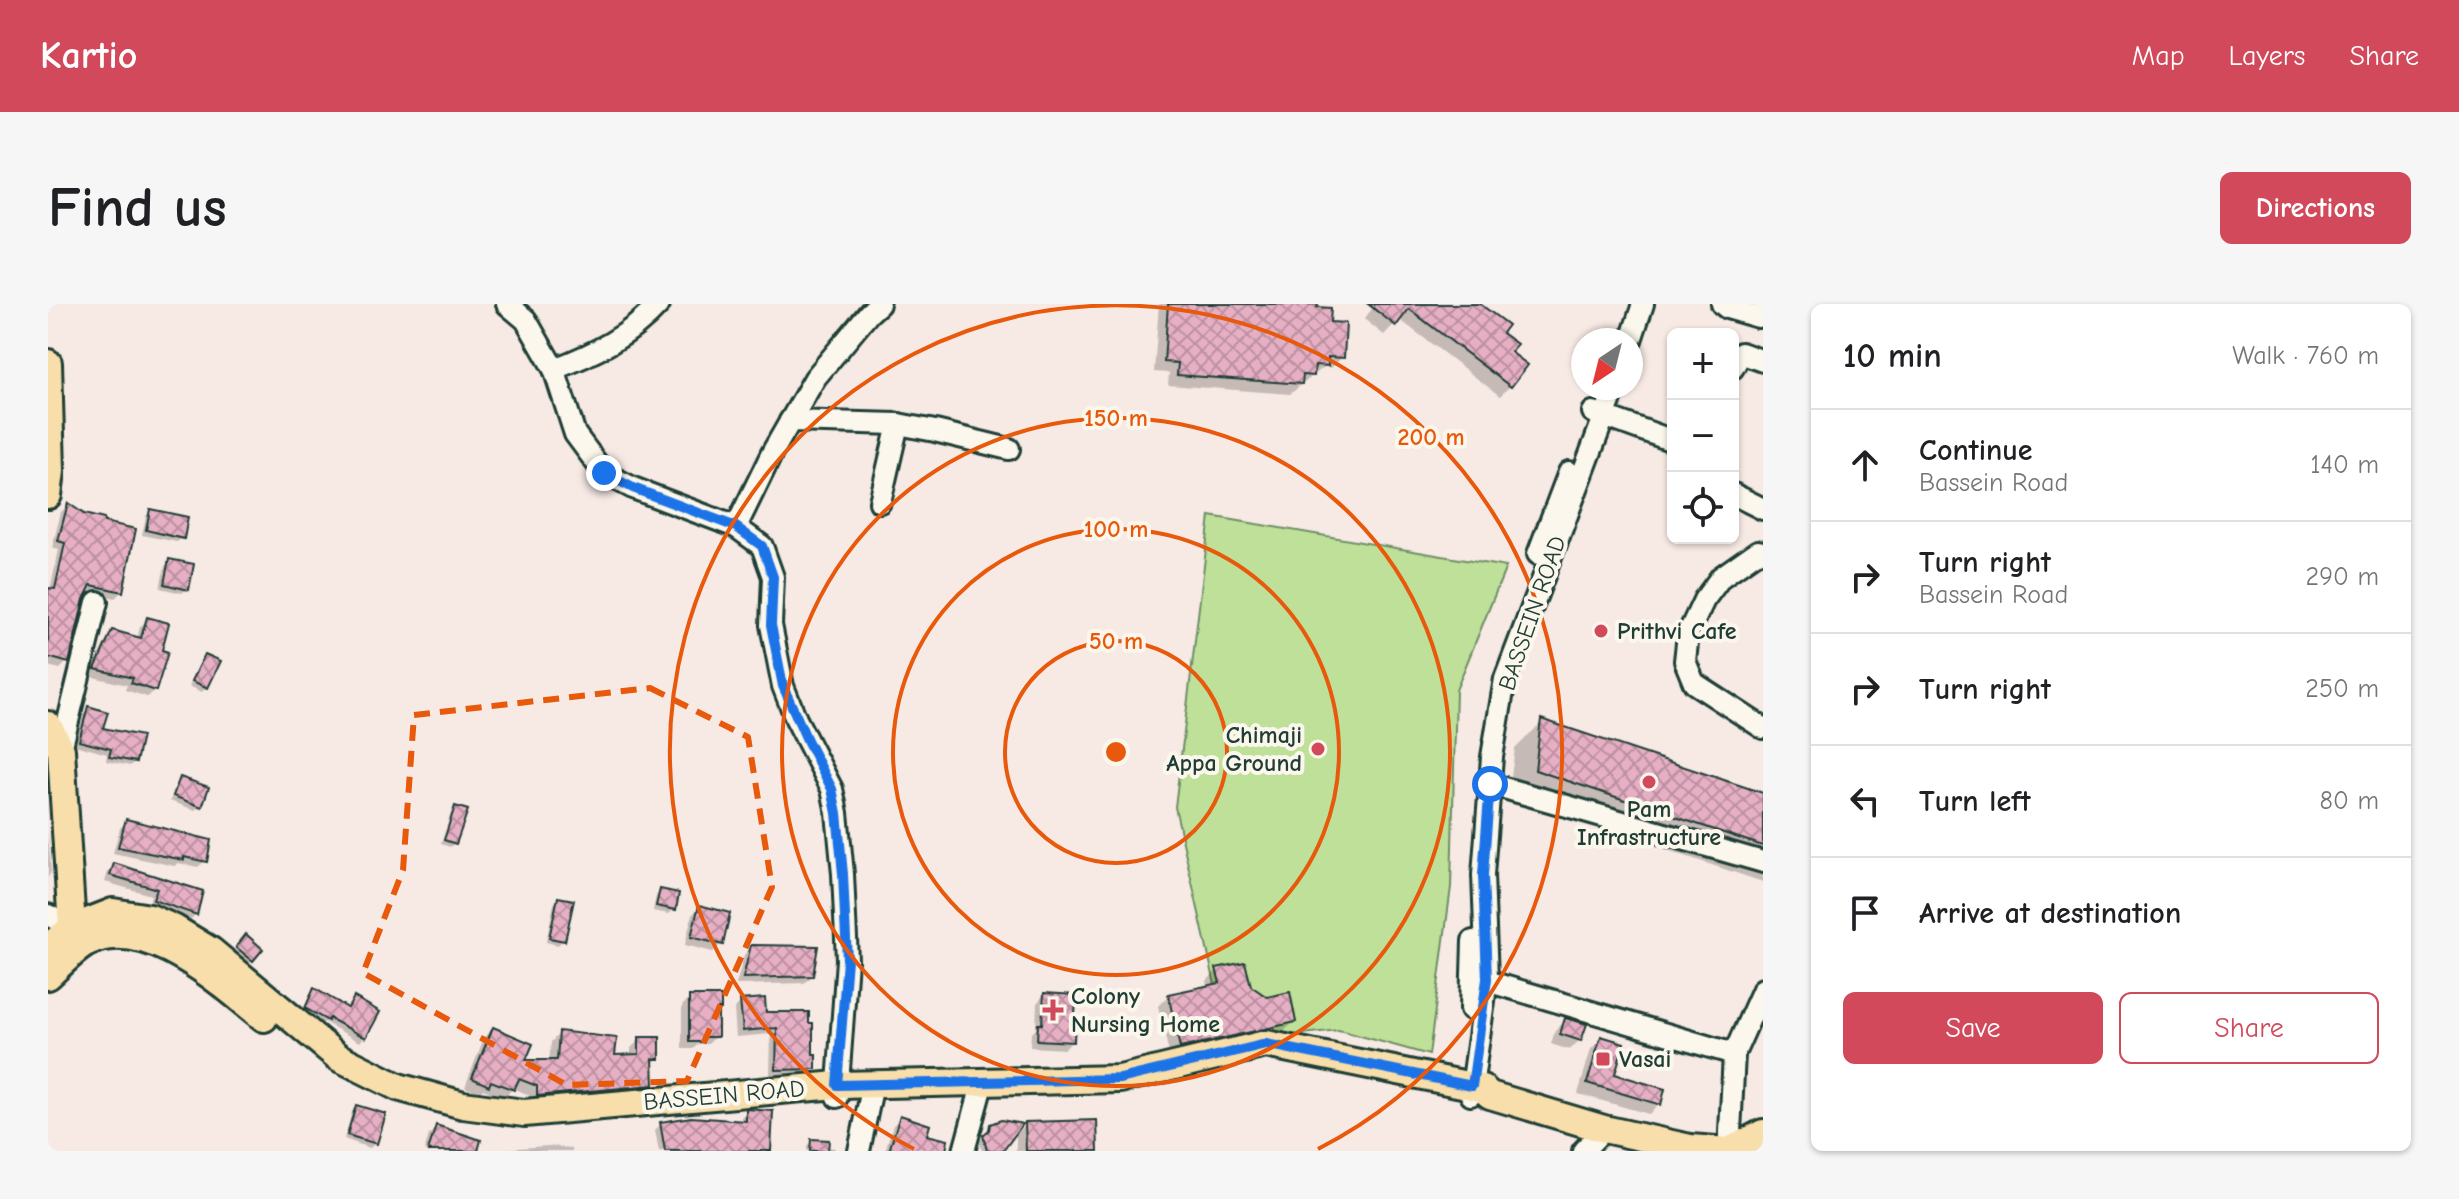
<!DOCTYPE html>
<meta charset="utf-8">
<style>
body{margin:0;font-family:"Comic Neue",sans-serif;background:#f6f6f6;color:#202124}
.controls{position:absolute;right:24px;top:24px;display:grid;overflow:hidden;border-radius:12px;box-shadow:0 2px 6px #0004}
.controls button{width:72px;height:72px;display:grid;place-items:center;padding:0;border:0;border-bottom:2px solid #e0e0e0;background:#fff;color:#202124;font:40px sans-serif}
.compass{position:absolute;left:1523px;top:24px;width:72px;height:72px;border-radius:50%;background:#fff;box-shadow:0 2px 6px #0004;rotate:215deg}
.stop{position:absolute;width:24px;height:24px;margin:-18px;border:6px solid #1a73e8;border-radius:50%;background:#fff}
.stop.end{background:#1a73e8;border-color:#fff;box-shadow:0 2px 8px #0008}
.list{margin:0;padding:0;list-style:none}
h2{display:flex;justify-content:space-between;align-items:center;height:104px;margin:0;padding:0 32px;font-size:34px}
h2 small{font-size:26px;font-weight:400;color:#757577}
.list li{display:grid;grid-template-columns:52px 1fr auto;gap:24px;align-items:center;box-sizing:border-box;height:112px;padding:0 32px;border-top:2px solid #e0e0e0}
.list b{display:block;font-size:30px;white-space:nowrap}
.list p{margin:0;font-size:26px;white-space:nowrap;color:#757577}
.list em{font-size:26px;font-style:normal;color:#757577}
.actions{display:flex;gap:16px;padding:24px 32px}
.actions a{flex:1;padding:18px 0;border:2px solid #d1495b;border-radius:12px;text-align:center;font-size:28px;color:#d1495b}
.actions .main{background:#d1495b;color:#fff}
.icon{flex:none;width:44px;height:44px;fill:none;stroke:currentColor;stroke-width:2;stroke-linecap:round;stroke-linejoin:round}
.map{position:relative;flex:none;width:1715px;height:847px;overflow:hidden;border-radius:12px}
header{display:flex;align-items:center;gap:48px;box-sizing:border-box;height:112px;padding:0 40px;background:#d1495b;color:#fff}
header strong{font-size:38px}
nav{display:flex;gap:44px;margin-inline-start:auto;font-size:28px}
.intro{display:flex;align-items:center;justify-content:space-between;box-sizing:border-box;height:192px;padding:0 48px}
h1{margin:0;font-size:56px}
.button{padding:20px 36px;border-radius:12px;background:#d1495b;color:#fff;font-size:28px;font-weight:700}
main{display:flex;gap:48px;padding:0 48px}
aside{flex:1;background:#fff;border-radius:12px;box-shadow:0 2px 6px #0004}
.map>svg:first-child{display:block}
.pitch{fill:#bee099;stroke:#6e8e66;stroke-width:2}
.shadow{fill:#0003}
.building{fill:url(#building-cross-hatch);stroke:#1f3d34;stroke-width:2}
.lines{fill:none;stroke-linecap:round;stroke-linejoin:round}
.minor-casing{stroke:#1f3d34;stroke-width:26}
.major-casing{stroke:#1f3d34;stroke-width:32}
.minor{stroke:#fbf7ec;stroke-width:20}
.major{stroke:#f8deab;stroke-width:26}
.route{stroke:#1a73e8;stroke-width:10}
.marked{fill:none;stroke:#e8590c;stroke-width:6;stroke-dasharray:16 10;stroke-linejoin:round}
.ring{fill:none;stroke:#e8590c;stroke-width:4}
.poi-dot{fill:#d1495b;stroke:#fbf7ec;stroke-width:3}
.labels{text-anchor:middle;dominant-baseline:central;stroke-width:8;stroke-linejoin:round;paint-order:stroke}
.street-label{font-size:24px;fill:#1f3d34;stroke:#fbf7ec}
.poi-label{font-size:24px;font-weight:bold;fill:#1f3d34;stroke:#fbf7ec;text-anchor:start}
.centre{fill:#e8590c;stroke:#fbf7ec;stroke-width:4}
.ring-label{font-size:24px;text-anchor:middle;font-weight:bold;fill:#e8590c;stroke:#fbf7ec;stroke-width:8;stroke-linejoin:round;paint-order:stroke}
</style>
<header>
<strong>Kartio</strong>
<nav><a>Map</a><a>Layers</a><a>Share</a></nav>
</header>
<div class="intro"><h1>Find us</h1><a class="button">Directions</a></div>
<main>
<div class="map">
<svg width="1715" height="847" viewBox="0 0 1715 847">
<defs>
<pattern id="building-cross-hatch" width="8" height="8" patternUnits="userSpaceOnUse" patternTransform="scale(2)"><rect width="8" height="8" fill="#e7afc4"/><path d="M0 0l8 8M0 8l8-8" fill="none" stroke="#bb90a0"/></pattern>
</defs>
<rect width="100%" height="100%" fill="#f7e9e4"/>
<filter id="ink" filterUnits="userSpaceOnUse"><feTurbulence type="fractalNoise" baseFrequency=".0125" numOctaves="2"/><feDisplacementMap in="SourceGraphic" scale="16" xChannelSelector="R" yChannelSelector="G"/><feConvolveMatrix kernelMatrix="1 2 1 2 8 2 1 2 1" color-interpolation-filters="sRGB"/></filter>
<g filter="url(#ink)">
<polygon class="pitch" points="1162,212 1458,263 1408,386 1403,583 1381,751 1291,726 1180,738 1127,503"/>
<g class="shadow">
<polygon points="1111,0 1268,0 1267,5 1280,20 1294,53 1283,64 1276,63 1242,90 1120,81 1121,69 1106,68"/>
<polygon points="1328,0 1429,0 1451,29 1462,82 1452,92 1351,15 1336,31 1316,15"/>
<polygon points="20,201 74,287 67,294 38,287 19,358 12,365 0,362 0,286 2,286 11,246 4,244 13,208"/>
<polygon points="103,207 134,234 129,238 94,231 98,212"/>
<polygon points="122,257 139,285 134,289 112,284 117,262"/>
<polygon points="99,316 107,386 99,393 77,386 79,381 41,372 58,336 65,329 89,335 92,323"/>
<polygon points="158,352 158,383 154,388 141,382 153,357"/>
<polygon points="41,405 53,426 87,457 82,462 58,457 59,450 27,441 36,409"/>
<polygon points="1494,418 1715,492 1715,578 1460,493 1467,445"/>
<polygon points="133,475 152,502 147,506 122,497 128,480"/>
<polygon points="408,504 407,539 402,543 393,540 403,509"/>
<polygon points="79,517 157,557 150,563 130,559 127,562 65,549 72,524"/>
<polygon points="0,527 3,568 0,574"/>
<polygon points="66,561 153,588 148,610 141,617 100,603 103,591 57,578 60,568"/>
<polygon points="612,587 626,605 621,610 605,607 608,592"/>
<polygon points="511,595 515,636 510,641 498,638 506,600"/>
<polygon points="652,603 673,640 665,648 637,641 644,611"/>
<polygon points="193,638 212,645 199,660 184,648"/>
<polygon points="703,643 764,672 756,679 688,681 696,651"/>
<polygon points="1169,666 1201,684 1246,718 1235,728 1122,753 1110,702 1121,692 1160,683 1159,677"/>
<polygon points="267,687 298,706 306,695 316,733 312,738 276,718 273,720 253,709"/>
<polygon points="996,691 1024,737 1017,745 982,743 983,730 988,725 989,699"/>
<polygon points="642,694 668,707 668,732 660,740 650,740 645,745 634,745 634,702"/>
<polygon points="693,698 716,710 763,752 766,764 759,771 722,772 723,730 688,733 686,705"/>
<polygon points="1518,716 1532,736 1521,746 1503,740 1507,727"/>
<polygon points="445,726 476,758 501,758 503,738 512,729 564,753 583,752 583,744 592,735 610,754 603,761 604,781 595,789 481,799 481,791 465,784 456,794 435,785 431,789 417,783 436,734"/>
<polygon points="1553,735 1565,772 1611,800 1601,810 1530,790 1543,745"/>
<polygon points="309,803 327,839 322,844 296,835 304,808"/>
<polygon points="699,807 721,847 611,847 607,826 613,820 693,818 693,813"/>
<polygon points="853,814 877,832 896,847 837,847 845,821"/>
<polygon points="978,820 1048,847 968,847 968,831"/>
<polygon points="943,822 952,847 934,847 931,838"/>
<polygon points="388,824 428,847 376,847 381,831"/>
<polygon points="764,837 779,843 787,844 786,847 759,847 759,842"/>
<polygon points="500,842 524,844 524,847 452,847 454,845"/>
</g>
<g class="building">
<polygon points="1120,0 1270,0 1269,3 1283,4 1282,18 1298,19 1296,54 1280,53 1280,62 1267,61 1266,72 1255,71 1254,80 1129,71 1130,59 1116,58"/>
<polygon points="1320,0 1432,0 1460,21 1454,29 1469,40 1463,48 1480,61 1463,83 1361,5 1348,22"/>
<polygon points="20,199 36,210 56,215 56,218 88,225 75,288 43,281 36,295 21,359 0,353 0,284 7,285 17,239 10,237"/>
<polygon points="102,205 140,213 136,235 98,226"/>
<polygon points="121,255 146,260 141,286 116,280"/>
<polygon points="99,313 121,319 114,346 120,348 108,387 83,379 85,374 47,365 64,326 93,334"/>
<polygon points="157,350 173,357 160,384 144,377"/>
<polygon points="40,402 60,408 55,424 94,432 88,458 61,453 63,445 31,437"/>
<polygon points="1493,415 1715,489 1715,542 1487,466"/>
<polygon points="132,473 161,483 154,503 125,492"/>
<polygon points="407,502 420,506 408,540 396,536"/>
<polygon points="78,515 163,536 159,558 136,553 136,556 70,543"/>
<polygon points="66,559 155,587 149,611 105,596 109,585 62,571"/>
<polygon points="612,585 631,589 628,606 608,602"/>
<polygon points="510,593 526,596 517,637 501,634"/>
<polygon points="651,601 682,609 675,641 643,633"/>
<polygon points="198,630 215,645 205,657 188,643"/>
<polygon points="703,641 770,642 765,672 695,674"/>
<polygon points="1197,658 1203,682 1219,693 1242,688 1248,718 1132,744 1120,690 1172,679 1168,664"/>
<polygon points="266,684 300,704 306,693 332,708 318,734 281,714 280,717 257,704"/>
<polygon points="996,689 1028,691 1026,738 989,736 990,720 994,720"/>
<polygon points="641,692 673,692 673,705 670,705 670,733 658,733 654,734 654,738 641,738"/>
<polygon points="717,694 718,708 761,708 761,719 765,719 765,750 768,750 768,765 728,766 729,724 695,727 692,696"/>
<polygon points="1517,714 1539,720 1533,737 1512,730"/>
<polygon points="445,723 485,740 478,756 509,756 511,727 569,734 567,751 591,750 591,733 612,733 612,755 605,755 606,781 489,792 489,782 471,775 466,786 443,777 441,782 424,774"/>
<polygon points="1553,732 1576,739 1567,770 1617,785 1613,801 1539,779"/>
<polygon points="308,801 338,810 329,840 299,831"/>
<polygon points="698,805 725,807 723,847 617,847 612,818 643,813 698,817"/>
<polygon points="852,811 882,821 879,831 900,836 898,847 841,847"/>
<polygon points="953,816 975,820 955,847 939,847 935,831 941,826 942,820"/>
<polygon points="1049,816 1050,847 978,847 977,818"/>
<polygon points="388,821 433,836 430,847 380,847"/>
<polygon points="763,835 781,836 780,847 762,847"/>
</g>
<g class="lines">
<defs>
<g id="minor">
<polyline points="459,0 478,16 506,65 527,130 556,169 585,184 688,223 714,242 725,273 723,321 735,382 748,415 784,485 789,509 795,570 799,656 789,793"/>
<polyline points="1674,0 1679,4 1710,13 1715,10"/>
<polyline points="1583,36 1595,0"/>
<polyline points="1685,64 1693,49 1715,57"/>
<path d="M506,65c40,-15 76,-33 105,-65"/>
<polyline points="1545,108 1625,137"/>
<polyline points="742,117 850,120 887,127 961,145"/>
<polyline points="1685,190 1715,205"/>
<polyline points="832,198 850,120"/>
<polyline points="688,223 724,149 767,74 821,9 831,0"/>
<polyline points="1715,248 1710,247 1673,273 1656,296 1640,330 1637,357 1646,379 1715,424"/>
<polyline points="1490,250 1521,168"/>
<polyline points="13,446 49,298"/>
<polyline points="1442,480 1715,558"/>
<polyline points="0,611 24,624"/>
<polyline points="1425,673 1686,750"/>
<polyline points="1423,705 1425,637"/>
<polyline points="1423,791 1439,675 1435,571 1444,453 1457,375 1567,84"/>
<polyline points="811,847 825,780"/>
<polyline points="916,847 935,777"/>
<polyline points="1535,847 1556,825"/>
<polyline points="1681,847 1686,750 1715,685"/>
</g>
<g id="major">
<polyline points="0,59 3,167 0,191"/>
<polyline points="0,421 13,446 24,624 35,637"/>
<polyline points="0,643 24,624 65,608 102,614 127,625 163,647 290,753 350,783 415,801 476,809 789,781 1072,775 1218,740 1424,782 1434,784 1442,791 1556,825 1642,844 1681,847 1715,829"/>
<path d="M0,672c11,-10 24,-24 37,-32 60,-33 136,40 179,74"/>
</g>
</defs>
<use href="#minor" class="minor-casing"/>
<use href="#major" class="major-casing"/>
<use href="#minor" class="minor"/>
<use href="#major" class="major"/>
</g>
</g>
<g class="lines" filter="url(#ink)">
<polyline class="route" points="556,169 585,184 688,223 714,242 725,273 723,321 735,382 759,436 784,485 789,509 795,570 799,656 789,781 1072,775 1218,740 1424,782 1439,675 1435,571 1442,480"/>
</g>
<path class="marked" d="M602,384l98,49 24,150 -85,194 -120,4 -204,-112 40,-103 11,-155z"/>
<g class="ring">
<circle cx="1068" cy="448" r="111"/>
<circle cx="1068" cy="448" r="223"/>
<circle cx="1068" cy="448" r="334"/>
<path d="M866 845A446 446 0 1 1 1270 845"/>
</g>
<g class="poi-dot">
<circle cx="1553" cy="327" r="8"/>
<circle cx="1270" cy="445" r="8"/>
<circle cx="1601" cy="478" r="8"/>
<path d="M1001 694h8v8h8v8h-8v8h-8v-8h-8v-8h8z"/>
<rect x="1547" y="747" width="16" height="16" rx="4"/>
</g>
<g class="labels">
<g class="street-label">
<text transform="translate(1484 309) rotate(-71)">BASSEIN ROAD</text>
<text transform="translate(676 791) rotate(-5)">BASSEIN ROAD</text>
</g>
<g class="poi-label">
<text x="1569" y="327">Prithvi Cafe</text>
<text x="1254" y="431" text-anchor="end">Chimaji<tspan x="1254" dy="28">Appa Ground</tspan></text>
<text x="1601" y="505" text-anchor="middle">Pam<tspan x="1601" dy="28">Infrastructure</tspan></text>
<text x="1023" y="692">Colony<tspan x="1023" dy="28">Nursing Home</tspan></text>
<text x="1571" y="755">Vasai</text>
</g>
</g>
<circle cx="1068" cy="448" r="12" class="centre"/>
<g class="ring-label">
<text x="1068" y="122">150 m</text>
<text x="1383" y="141">200 m</text>
<text x="1068" y="233">100 m</text>
<text x="1068" y="345">50 m</text>
</g>
</svg>
<div class="controls">
<button>+</button>
<button>−</button>
<button><svg class="icon" aria-label="locate" viewBox="0 0 24 24"><circle cx="12" cy="12" r="6"/><path d="M12 2v4M12 18v4M2 12h4M18 12h4"/></svg></button>
</div>
<svg class="compass" viewBox="-18 -18 36 36"><path d="M0-13l5 13h-10z" fill="#e53935"/><path d="M0 13l5-13h-10z" fill="#757577"/></svg>
<div class="stop" style="left:1442px;top:480px"></div>
<div class="stop end" style="left:556px;top:169px"></div>
</div>
<aside>
<h2>10 min<small>Walk · 760 m</small></h2>
<ul class="list">
<li><svg class="icon" aria-label="ahead" viewBox="0 0 24 24"><path d="M12 20V5M6 11l6-6 6 6"/></svg><div><b>Continue</b><p>Bassein Road</p></div><em>140 m</em></li>
<li><svg class="icon" aria-label="right" viewBox="0 0 24 24"><path d="M7 20v-9h11M14 6l5 5-5 5"/></svg><div><b>Turn right</b><p>Bassein Road</p></div><em>290 m</em></li>
<li><svg class="icon" aria-label="right" viewBox="0 0 24 24"><path d="M7 20v-9h11M14 6l5 5-5 5"/></svg><div><b>Turn right</b></div><em>250 m</em></li>
<li><svg class="icon" aria-label="left" viewBox="0 0 24 24"><path d="M17 20v-9H6M10 6l-5 5 5 5"/></svg><div><b>Turn left</b></div><em>80 m</em></li>
<li><svg class="icon" aria-label="arrive" viewBox="0 0 24 24"><path d="M6 21V4h12l-3 4 3 4H6"/></svg><div><b>Arrive at destination</b></div></li>
</ul>
<div class="actions"><a class="main">Save</a><a>Share</a></div>
</aside>
</main>
